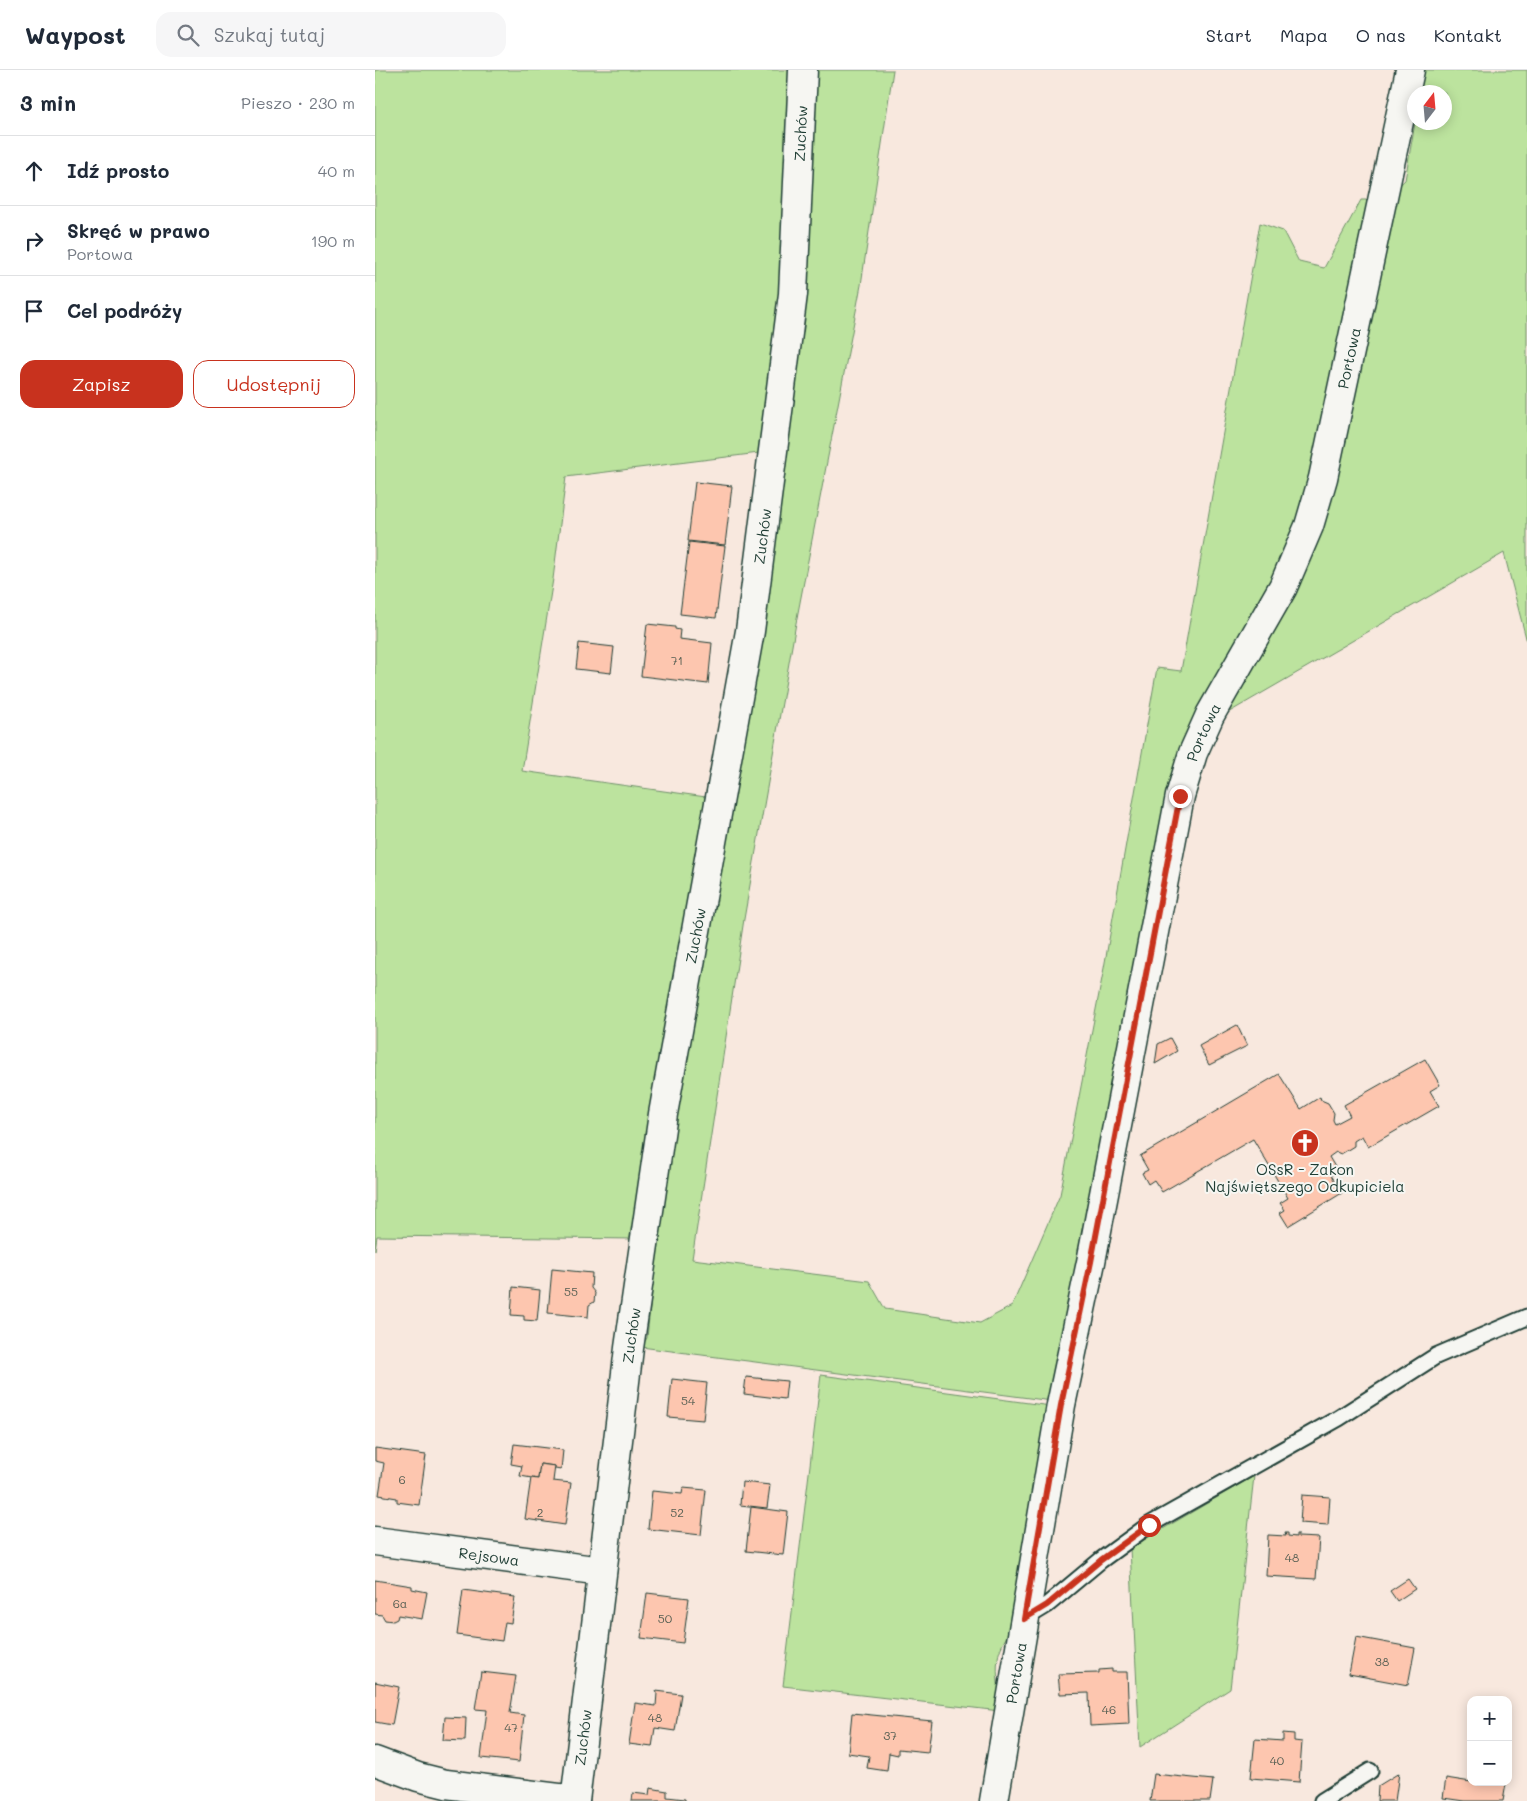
<!DOCTYPE html>
<html lang="pl">
<meta charset="utf-8">
<style>
body{margin:0;font-family:Mali,sans-serif;background:#f6f6f7;color:#1f2937}
.controls{position:absolute;right:15px;bottom:15px;display:grid;overflow:hidden;border-radius:10px;box-shadow:0 2px 12px #0003}
.controls button{width:45px;height:45px;display:grid;place-items:center;padding:0;border:0;border-bottom:1px solid #e0e1e3;background:#fff;color:#1f2937;font:25px sans-serif}
.compass{position:absolute;left:1032px;top:15px;width:45px;height:45px;border-radius:50%;background:#fff;box-shadow:0 2px 12px #0003;rotate:16deg}
.stop{position:absolute;width:15px;height:15px;margin:-11px;border:4px solid #c8321e;border-radius:50%;background:#fff}
.stop.end{background:#c8321e;border-color:#fff;box-shadow:0 1px 5px #0008}
.list{margin:0;padding:0;list-style:none}
h2{display:flex;justify-content:space-between;align-items:center;height:65px;margin:0;padding:0 20px;font-size:21px}
h2 small{font-size:16px;font-weight:400;color:#747a83}
.list li{display:grid;grid-template-columns:32px 1fr auto;gap:15px;align-items:center;box-sizing:border-box;height:70px;padding:0 20px;border-top:1px solid #e0e1e3}
.list b{display:block;font-size:19px;white-space:nowrap}
.list p{margin:0;font-size:16px;white-space:nowrap;color:#747a83}
.list em{font-size:16px;font-style:normal;color:#747a83}
.actions{display:flex;gap:10px;padding:15px 20px}
.actions a{flex:1;padding:11px 0;border:1px solid #c8321e;border-radius:15px;text-align:center;font-size:18px;color:#c8321e}
.actions .main{background:#c8321e;color:#fff}
.icon{flex:none;width:28px;height:28px;fill:none;stroke:currentColor;stroke-width:2;stroke-linecap:round;stroke-linejoin:round}
.map{position:relative;flex:none;width:1152px;height:1731px;overflow:hidden}
header{display:flex;align-items:center;gap:30px;box-sizing:border-box;height:70px;padding:0 25px;background:#fff;border-bottom:1px solid #e0e1e3}
header strong{font-size:24px}
nav{display:flex;gap:28px;margin-inline-start:auto;font-size:18px}
.search{width:350px;height:45px;background:#f6f6f7;display:flex;align-items:center;gap:12px;box-sizing:border-box;padding:0 18px;border-radius:15px;color:#747a83;font-size:19px}
main{display:flex}
aside{flex:1;background:#fff}
.map>svg:first-child{display:block}
.green{fill:#bce39e;stroke:#6e9069}
.building{fill:#fdc6af;stroke:#1f3d34}
.lines{fill:none;stroke-linecap:round;stroke-linejoin:round}
.lane-casing{stroke:#1f3d34;stroke-width:19}
.street-casing{stroke:#1f3d34;stroke-width:31}
.lane{stroke:#f6f6f2;stroke-width:15}
.street{stroke:#f6f6f2;stroke-width:28}
.route{stroke:#c8321e;stroke-width:6}
.labels{text-anchor:middle;dominant-baseline:central;stroke-width:4;stroke-linejoin:round;paint-order:stroke}
.number-label{font-size:12px;fill:#565f53}
.street-label{font-size:15px;fill:#1f3d34;stroke:#f6f6f2}
.poi-label{font-size:15px;fill:#1f3d34;stroke:#f6f6f2}
</style>
<header>
<strong>Waypost</strong>
<div class="search"><svg class="icon" aria-label="search" viewBox="0 0 24 24"><circle cx="10" cy="10" r="6"/><path d="M15 15l6 6"/></svg>Szukaj tutaj</div>
<nav><a>Start</a><a>Mapa</a><a>O nas</a><a>Kontakt</a></nav>
</header>
<main>
<aside>
<h2>3 min<small>Pieszo · 230 m</small></h2>
<ul class="list">
<li><svg class="icon" aria-label="ahead" viewBox="0 0 24 24"><path d="M12 20V5M6 11l6-6 6 6"/></svg><div><b>Idź prosto</b></div><em>40 m</em></li>
<li><svg class="icon" aria-label="right" viewBox="0 0 24 24"><path d="M7 20v-9h11M14 6l5 5-5 5"/></svg><div><b>Skręć w prawo</b><p>Portowa</p></div><em>190 m</em></li>
<li><svg class="icon" aria-label="arrive" viewBox="0 0 24 24"><path d="M6 21V4h12l-3 4 3 4H6"/></svg><div><b>Cel podróży</b></div></li>
</ul>
<div class="actions"><a class="main">Zapisz</a><a>Udostępnij</a></div>
</aside>
<div class="map">
<svg width="1152" height="1731" viewBox="0 0 1152 1731">
<rect width="100%" height="100%" fill="#f8e8de"/>
<filter id="ink" filterUnits="userSpaceOnUse"><feTurbulence type="fractalNoise" baseFrequency=".02" numOctaves="2"/><feDisplacementMap in="SourceGraphic" scale="10" xChannelSelector="R" yChannelSelector="G"/><feConvolveMatrix kernelMatrix="1 2 1 2 8 2 1 2 1" color-interpolation-filters="sRGB"/></filter>
<g filter="url(#ink)">
<g class="green">
<polygon points="0,0 420,0 417,69 392,382 191,407 178,509 147,701 338,728 261,1169 2,1166 0,1180"/>
<polygon points="436,0 518,0 486,215 421,553 369,849 317,1189 494,1211 510,1239 605,1253 637,1236 685,1125 729,898 782,598 806,601 885,153 908,161 924,192 949,198 986,130 999,130 940,405 898,514 830,633 677,1331 266,1277 272,1268 279,1197 331,842"/>
<polygon points="1048,0 1152,0 1152,572 1129,483 844,648 887,577 1020,119 1030,110 1040,53 1070,52 1070,22 1044,22"/>
<path d="M446,1305l230,31 -42,226c-4,8 -10,17 -11,26 -3,18 3,35 2,53l-217,-25z"/>
<polygon points="879,1406 855,1619 765,1677 755,1478"/>
</g>
<g class="building">
<polygon points="320,412 357,416 350,475 313,471"/>
<polygon points="314,472 350,476 341,548 305,544"/>
<polygon points="272,554 300,557 300,559 305,560 304,569 337,573 333,614 266,606"/>
<polygon points="204,573 239,577 236,603 201,599"/>
<polygon points="862,955 872,976 834,995 824,976"/>
<polygon points="795,968 802,981 780,994 783,974"/>
<polygon points="1050,989 1065,1015 1055,1021 1064,1036 993,1077 987,1066 979,1071 979,1076 966,1084 961,1082 954,1087 963,1102 956,1105 967,1123 913,1156 905,1143 910,1140 905,1133 913,1128 878,1069 787,1122 779,1110 773,1114 767,1103 773,1100 765,1086 904,1004 926,1039 945,1027 946,1030 953,1033 959,1043 958,1050 960,1054 975,1046 969,1035"/>
<polygon points="177,1199 217,1203 216,1218 220,1223 219,1232 214,1235 213,1247 173,1243"/>
<polygon points="138,1217 165,1220 162,1251 149,1250 149,1246 136,1245"/>
<polygon points="371,1307 412,1311 410,1329 369,1324"/>
<polygon points="297,1309 332,1313 328,1350 293,1347"/>
<polygon points="139,1374 188,1380 186,1400 180,1399 180,1396 165,1394 163,1409 145,1406 147,1396 136,1394"/>
<polygon points="0,1378 51,1385 44,1435 22,1432 22,1428 4,1425 9,1393 0,1391"/>
<polygon points="165,1394 180,1396 178,1411 196,1413 190,1455 150,1449 156,1408 163,1409"/>
<polygon points="367,1412 395,1415 392,1438 365,1435"/>
<polygon points="308,1418 331,1420 326,1465 273,1459 277,1421 307,1424"/>
<polygon points="927,1425 955,1427 953,1455 925,1453"/>
<polygon points="376,1437 413,1442 408,1485 371,1481"/>
<polygon points="910,1463 913,1463 913,1466 921,1467 921,1464 923,1464 923,1467 944,1468 941,1509 891,1506 893,1465 911,1466"/>
<polygon points="1033,1509 1040,1519 1022,1531 1015,1521"/>
<polygon points="0,1510 37,1516 37,1519 52,1522 47,1549 23,1545 22,1549 18,1551 10,1550 7,1545 0,1544"/>
<polygon points="88,1520 140,1527 136,1553 130,1552 127,1571 82,1565"/>
<polygon points="272,1523 314,1528 308,1573 266,1568"/>
<polygon points="981,1567 1040,1578 1033,1615 974,1604"/>
<polygon points="737,1599 737,1602 752,1602 754,1654 715,1656 714,1623 685,1624 683,1604 724,1603 724,1600"/>
<polygon points="106,1602 141,1606 135,1643 149,1645 144,1692 106,1688 112,1640 100,1639"/>
<polygon points="0,1612 24,1617 17,1655 0,1652"/>
<polygon points="281,1621 306,1624 300,1661 280,1658 277,1677 254,1674 260,1633 281,1636 282,1623"/>
<polygon points="477,1643 557,1651 553,1682 523,1679 523,1685 514,1683 512,1701 492,1698 494,1686 473,1683"/>
<polygon points="70,1647 91,1648 90,1671 68,1670"/>
<polygon points="908,1663 919,1664 919,1671 927,1672 924,1712 876,1708 880,1669 908,1671"/>
<polygon points="1024,1703 1020,1731 1002,1731 1003,1716"/>
<polygon points="779,1704 838,1710 835,1731 775,1731"/>
<polygon points="1071,1708 1096,1712 1131,1714 1128,1731 1089,1731 1068,1728"/>
<polygon points="275,1718 292,1721 292,1727 310,1729 310,1731 257,1731 258,1723 274,1725"/>
</g>
<g class="lines">
<defs>
<g id="lane">
<polyline points="649,1549 672,1535 726,1490 774,1455 964,1348 1061,1286 1152,1247"/>
<polyline points="947,1731 995,1701"/>
</g>
<g id="street">
<path id="s1" d="M0,1471l227,30"/>
<polyline points="0,1691 43,1707 71,1714 200,1730"/>
<path id="s2" d="M200,1731l54,-453 34,-234 87,-483 43,-337 10,-224"/>
<path id="s3" d="M619,1731l67,-396 30,-143 89,-466 13,-43 17,-38 73,-128 26,-61 14,-48 87,-408"/>
</g>
</defs>
<use href="#lane" class="lane-casing"/>
<use href="#street" class="street-casing"/>
<use href="#lane" class="lane"/>
<use href="#street" class="street"/>
</g>
</g>
<g class="lines" filter="url(#ink)">
<polyline class="route" points="774,1455 726,1490 672,1535 649,1549 686,1335 716,1192 805,726"/>
</g>
<defs>
<symbol id="church-disc" viewBox="-11 -11 22 22"><circle r="9.5" fill="#c8321e" stroke="#f6f6f2"/><path d="M-1.2-6h2.4v3.5h3.3v2.4h-3.3V6h-2.4V-.1h-3.3v-2.4h3.3Z" fill="#fff"/></symbol>
</defs>
<g fill-rule="evenodd">
<use href="#church-disc" x="914" y="1057" width="32" height="32"/>
</g>
<g class="labels">
<g class="number-label">
<text x="302" y="590">71</text>
<text x="196" y="1221">55</text>
<text x="313" y="1330">54</text>
<text x="27" y="1409">6</text>
<text x="165" y="1442">2</text>
<text x="302" y="1442">52</text>
<text x="917" y="1487">48</text>
<text x="25" y="1533">6a</text>
<text x="290" y="1548">50</text>
<text x="1007" y="1591">38</text>
<text x="734" y="1639">46</text>
<text x="280" y="1647">48</text>
<text x="136" y="1657">47</text>
<text x="515" y="1665">37</text>
<text x="902" y="1690">40</text>
</g>
<g class="street-label">
<text stroke="none"><textPath href="#s2" startOffset="1684">Zuchów</textPath></text>
<text stroke="none"><textPath href="#s3" startOffset="1495">Portowa</textPath></text>
<text stroke="none"><textPath href="#s2" startOffset="1279">Zuchów</textPath></text>
<text stroke="none"><textPath href="#s3" startOffset="1090">Portowa</textPath></text>
<text stroke="none"><textPath href="#s2" startOffset="874">Zuchów</textPath></text>
<text stroke="none"><textPath href="#s2" startOffset="469">Zuchów</textPath></text>
<text stroke="none"><textPath href="#s1" startOffset="115">Rejsowa</textPath></text>
<text stroke="none"><textPath href="#s3" startOffset="130">Portowa</textPath></text>
<text stroke="none"><textPath href="#s2" startOffset="64">Zuchów</textPath></text>
</g>
<g class="poi-label">
<text x="930" y="1099">OSsR - Zakon<tspan x="930" dy="17">Najświętszego Odkupiciela</tspan></text>
</g>
</g>
</svg>
<div class="controls">
<button>+</button>
<button>−</button>
</div>
<svg class="compass" viewBox="-18 -18 36 36"><path d="M0-13l5 13h-10z" fill="#e53935"/><path d="M0 13l5-13h-10z" fill="#747a83"/></svg>
<div class="stop" style="left:774px;top:1455px"></div>
<div class="stop end" style="left:805px;top:726px"></div>
</div>
</main>
